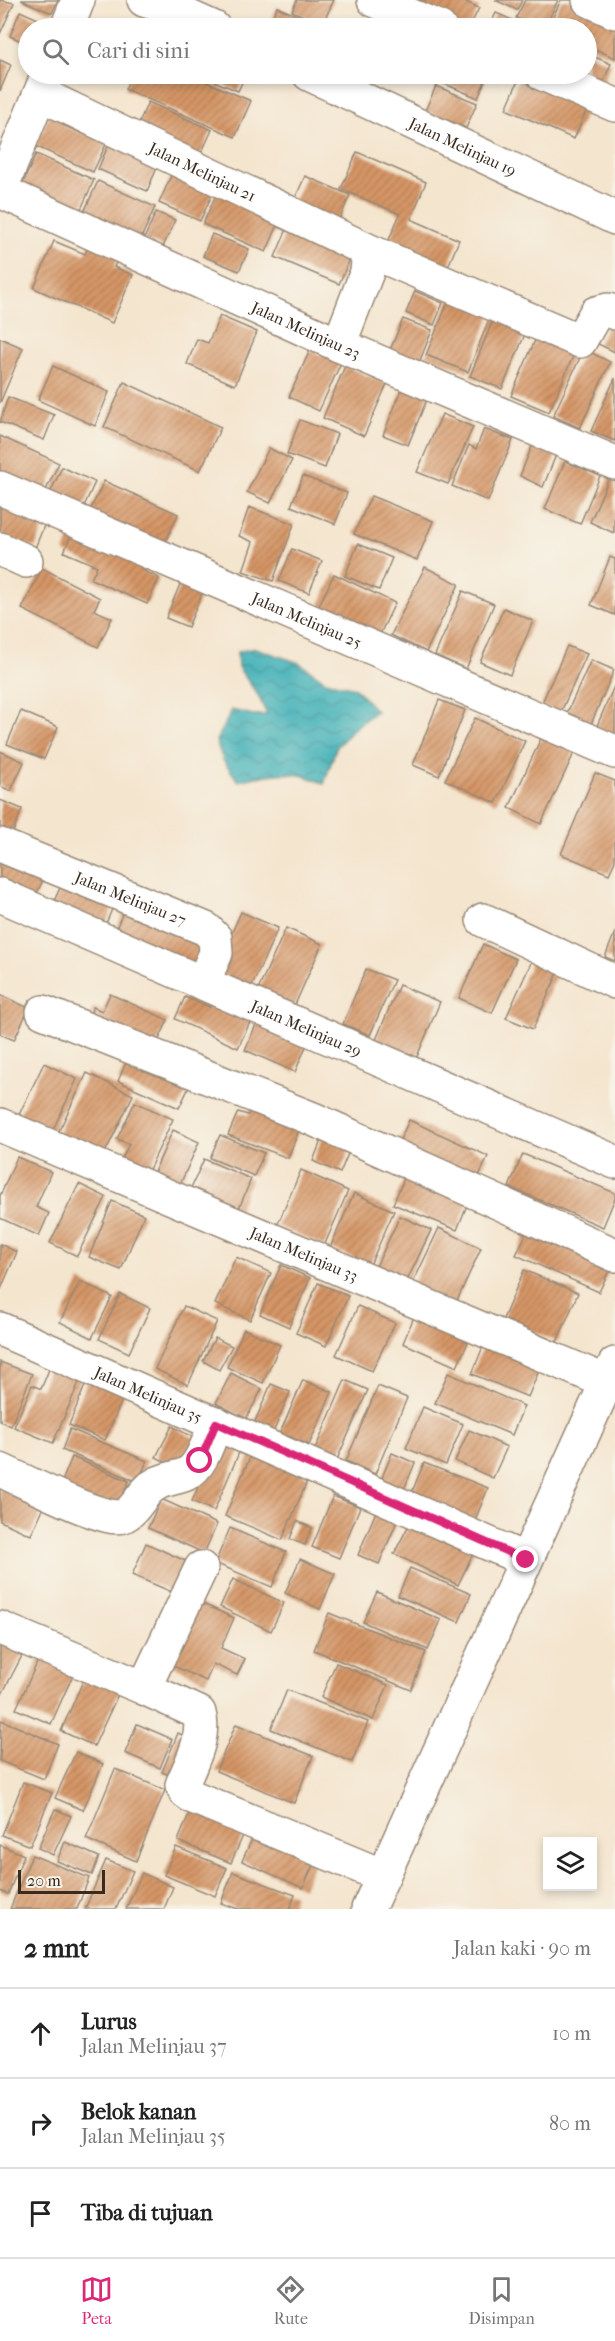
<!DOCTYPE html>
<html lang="id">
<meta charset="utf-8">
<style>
body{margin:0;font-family:"IM FELL French Canon",serif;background:#f2f2f2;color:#222}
.controls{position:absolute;right:18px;bottom:18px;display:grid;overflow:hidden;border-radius:0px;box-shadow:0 3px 9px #0003}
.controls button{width:54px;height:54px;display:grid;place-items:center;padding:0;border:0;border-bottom:2px solid #e0e0e0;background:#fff;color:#222;font:30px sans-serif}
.scale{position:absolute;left:18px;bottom:15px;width:87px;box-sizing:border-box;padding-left:6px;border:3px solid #3b2a1e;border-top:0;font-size:16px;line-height:21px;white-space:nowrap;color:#3b2a1e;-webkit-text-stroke:4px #f7f3e8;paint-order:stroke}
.stop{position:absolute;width:18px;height:18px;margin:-14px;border:4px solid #db2777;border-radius:50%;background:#fff}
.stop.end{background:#db2777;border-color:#fff;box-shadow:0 2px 6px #0008}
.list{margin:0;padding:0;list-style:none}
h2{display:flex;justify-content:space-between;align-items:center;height:78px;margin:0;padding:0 24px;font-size:26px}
h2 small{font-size:20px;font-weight:400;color:#767676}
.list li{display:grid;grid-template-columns:39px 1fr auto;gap:18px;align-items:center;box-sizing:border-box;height:90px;padding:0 24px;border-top:2px solid #e0e0e0}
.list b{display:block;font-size:22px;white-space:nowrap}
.list p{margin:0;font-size:20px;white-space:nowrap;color:#767676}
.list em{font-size:20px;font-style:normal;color:#767676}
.icon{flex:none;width:33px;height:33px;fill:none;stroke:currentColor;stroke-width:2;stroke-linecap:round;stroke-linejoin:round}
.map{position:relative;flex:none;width:615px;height:1909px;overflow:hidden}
.search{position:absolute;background:#fff;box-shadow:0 3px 9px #0003;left:18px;right:18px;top:18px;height:66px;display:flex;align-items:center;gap:15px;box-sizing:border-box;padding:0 21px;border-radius:33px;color:#767676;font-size:22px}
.sheet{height:348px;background:#fff}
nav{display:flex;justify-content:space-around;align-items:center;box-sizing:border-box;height:84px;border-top:2px solid #e0e0e0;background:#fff;font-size:16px;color:#767676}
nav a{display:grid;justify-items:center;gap:3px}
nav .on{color:#db2777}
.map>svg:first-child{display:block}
.water{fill:url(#water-waves);stroke:#3e6e6b;stroke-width:1.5}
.building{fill:url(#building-hatch)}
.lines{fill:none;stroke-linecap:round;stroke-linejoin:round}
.minor-casing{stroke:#988876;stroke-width:36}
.minor{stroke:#fff;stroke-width:33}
.route{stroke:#db2777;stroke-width:8}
.labels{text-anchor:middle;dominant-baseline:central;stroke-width:5;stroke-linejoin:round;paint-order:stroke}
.street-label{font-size:16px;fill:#3b2a1e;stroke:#f7f3e8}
</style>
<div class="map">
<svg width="615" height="1909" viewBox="0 0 615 1909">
<defs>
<pattern id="water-waves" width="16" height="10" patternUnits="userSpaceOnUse" patternTransform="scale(1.5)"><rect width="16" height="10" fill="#41b1b8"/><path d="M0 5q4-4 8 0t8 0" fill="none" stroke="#389095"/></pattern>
<pattern id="building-hatch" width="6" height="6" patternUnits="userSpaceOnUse" patternTransform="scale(1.5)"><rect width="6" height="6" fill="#d69666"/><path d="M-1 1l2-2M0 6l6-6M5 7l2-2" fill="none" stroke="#af7b53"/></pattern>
</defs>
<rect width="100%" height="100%" fill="#f7f3e8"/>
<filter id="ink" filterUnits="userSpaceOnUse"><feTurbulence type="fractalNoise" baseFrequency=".0167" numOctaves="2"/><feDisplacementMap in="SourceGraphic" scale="12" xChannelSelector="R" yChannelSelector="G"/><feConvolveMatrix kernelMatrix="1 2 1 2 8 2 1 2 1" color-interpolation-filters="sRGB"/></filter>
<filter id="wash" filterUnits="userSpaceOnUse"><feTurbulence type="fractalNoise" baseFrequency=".008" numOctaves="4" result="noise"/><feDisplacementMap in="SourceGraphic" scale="24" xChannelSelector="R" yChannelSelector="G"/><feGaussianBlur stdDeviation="1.35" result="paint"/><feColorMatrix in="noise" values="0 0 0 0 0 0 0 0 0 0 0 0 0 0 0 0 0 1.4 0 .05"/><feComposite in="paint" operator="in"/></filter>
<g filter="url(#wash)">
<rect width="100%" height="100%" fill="#f4e5ce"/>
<path class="water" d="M255,648l44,15 27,18 29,7 21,23 -24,19 -16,18 -12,36c-30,-17 -54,-10 -86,-3l-15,-21 -7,-19 16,-31 21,5h14l-9,-20 -20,-28 -1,-15z"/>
<g id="blocks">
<g class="building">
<polygon points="0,0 14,3 0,34"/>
<polygon points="21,0 58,0 52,13"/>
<polygon points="297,0 334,0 322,25 292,11"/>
<polygon points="411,0 462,0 479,8 469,28 458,28 409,5"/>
<polygon points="495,0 522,0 517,10"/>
<polygon points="525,0 558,0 545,28 538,28 516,18"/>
<polygon points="561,0 584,0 615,14 615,58 586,45 586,28 548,28"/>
<polygon points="277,7 326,28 267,28"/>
<polygon points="20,11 56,27 56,28 28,28 28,44 10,36"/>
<polygon points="496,13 531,28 489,28"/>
<polygon points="586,53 611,64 597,96 547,74 586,74"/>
<polygon points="0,60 11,65 0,91"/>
<polygon points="132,74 188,74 251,101 235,137 125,89"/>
<polygon points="197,74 246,74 238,91"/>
<polygon points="421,74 488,74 478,98"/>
<polygon points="521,74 529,74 591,100 574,139 506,109"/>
<polygon points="436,86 477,103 466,128 425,111"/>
<polygon points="148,102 212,130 198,160 135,132"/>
<polygon points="51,112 65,118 63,125 83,134 87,127 109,138 93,172 35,146"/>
<polygon points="111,139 160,161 147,191 98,169"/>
<polygon points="357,152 426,182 411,219 459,240 445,274 385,249 400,214 341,189"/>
<polygon points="36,154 94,180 77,218 19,192"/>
<polygon points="175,167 216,186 200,221 159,203"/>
<polygon points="305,176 350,195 336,227 291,208"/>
<polygon points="98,181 155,207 138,245 81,219"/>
<polygon points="219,188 282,216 266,252 203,224"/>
<polygon points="156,212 175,220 163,247 144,239"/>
<polygon points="290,222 354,249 339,284 275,257"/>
<polygon points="212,234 249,249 239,271 203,256"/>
<polygon points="54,241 85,254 90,243 120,255 114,267 133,275 112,323 34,288"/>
<polygon points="415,291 443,303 434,325 406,313"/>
<polygon points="451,295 492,312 468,372 426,355"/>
<polygon points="496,313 528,327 502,389 470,376"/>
<polygon points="220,316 257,332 235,385 187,364 197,339 208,343"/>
<polygon points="612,316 615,318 615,352 598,344"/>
<polygon points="403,319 432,330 419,363 390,350"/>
<polygon points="539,331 577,347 549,412 511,396"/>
<polygon points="0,338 23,348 0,403"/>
<polygon points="327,348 344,356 319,411 289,397 310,350 323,356"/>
<polygon points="584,349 610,362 580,428 553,416"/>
<polygon points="53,366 109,392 95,426 38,400"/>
<polygon points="345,366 387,384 364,436 323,418"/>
<polygon points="615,378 615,441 591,431"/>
<polygon points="124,382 221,427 200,471 104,427"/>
<polygon points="405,382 430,392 408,445 383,435"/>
<polygon points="8,397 54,415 44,440 0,422"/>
<polygon points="442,414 473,427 448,484 417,472"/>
<polygon points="300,420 337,434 325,468 287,454"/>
<polygon points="484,429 513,440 488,501 452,486 469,445 476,449"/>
<polygon points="0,436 59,463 42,498 0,479"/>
<polygon points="532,446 556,455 543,487 520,476"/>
<polygon points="269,448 292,460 270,503 247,492"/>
<polygon points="565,461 600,476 580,524 545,509"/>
<polygon points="62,467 95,482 80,515 47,500"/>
<polygon points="612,471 615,472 614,533 590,522"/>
<polygon points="303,476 347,493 335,524 291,506"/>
<polygon points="104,481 178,514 162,550 87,517"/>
<polygon points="371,496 433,521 417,560 354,534"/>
<polygon points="0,502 46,521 35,548 0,534"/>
<polygon points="249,507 294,524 273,581 243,571 253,542 239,536"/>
<polygon points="73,531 147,564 144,571 159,578 147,604 91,579 97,566 64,552"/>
<polygon points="358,544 392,558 379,590 345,576"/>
<polygon points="292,549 322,561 309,593 279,581"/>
<polygon points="610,557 615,559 615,615 591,605"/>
<polygon points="425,567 459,584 426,652 391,635"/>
<polygon points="42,568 100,598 94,610 112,618 98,647 22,609"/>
<polygon points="334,574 395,603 380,634 319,606"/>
<polygon points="181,582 203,591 188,627 166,618"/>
<polygon points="463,591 494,604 466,669 435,655"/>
<polygon points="504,608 533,621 510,675 480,662"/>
<polygon points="567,646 587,654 560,714 541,705"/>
<polygon points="591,660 614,670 591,724 567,713"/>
<polygon points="615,684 615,737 596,728"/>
<polygon points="439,700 465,710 439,776 413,765"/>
<polygon points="21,711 58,727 44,759 7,744"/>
<polygon points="475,718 525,741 496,803 445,780"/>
<polygon points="542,736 575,751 541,824 509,808"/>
<polygon points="0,751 24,762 11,791 0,786"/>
<polygon points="595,773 615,781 615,861 609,874 561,854"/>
<polygon points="0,800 22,809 11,837 0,833"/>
<polygon points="0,850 47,871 32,904 0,890"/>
<polygon points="64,879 115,902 102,933 50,910"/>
<polygon points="127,903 209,938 195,972 112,938"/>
<polygon points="241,912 278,928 251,988 215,971"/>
<polygon points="286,928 322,944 294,1007 258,990"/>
<polygon points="615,932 615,961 605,957"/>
<polygon points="483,944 516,959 492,1013 459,998"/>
<polygon points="534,956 560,968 533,1029 506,1018"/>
<polygon points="366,969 394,980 370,1035 343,1024"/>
<polygon points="399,985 440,1002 416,1059 375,1042"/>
<polygon points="216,993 255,1011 238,1048 175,1019 185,997 210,1007"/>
<polygon points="110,994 168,1020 153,1052 85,1026 93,1007 102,1011"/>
<polygon points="0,995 29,1008 14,1040 0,1034"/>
<polygon points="262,1011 310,1037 295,1072 245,1050"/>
<polygon points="129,1056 190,1085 179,1108 118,1081"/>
<polygon points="44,1063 77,1079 49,1138 16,1121"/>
<polygon points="87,1073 133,1095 100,1163 54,1141"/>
<polygon points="135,1102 173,1119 145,1178 119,1165 129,1144 117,1139"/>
<polygon points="253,1103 302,1122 288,1158 228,1135 238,1112 248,1115"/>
<polygon points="409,1120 488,1156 474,1187 395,1151"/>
<polygon points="173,1130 199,1142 178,1189 152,1177"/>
<polygon points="324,1133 352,1144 340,1173 313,1161"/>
<polygon points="220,1135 264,1153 254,1176 210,1158"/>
<polygon points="523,1154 615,1193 615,1198 603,1227 509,1187"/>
<polygon points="17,1157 51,1172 36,1207 49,1213 39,1236 0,1218 0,1196"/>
<polygon points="204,1159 251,1179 238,1211 190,1190"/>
<polygon points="301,1170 348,1191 324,1246 277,1226"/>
<polygon points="406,1174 469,1200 457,1230 393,1204"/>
<polygon points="79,1184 106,1197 77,1256 50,1243"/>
<polygon points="354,1193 394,1211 370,1265 330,1248"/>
<polygon points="112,1201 144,1215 121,1270 89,1257"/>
<polygon points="400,1216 431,1230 404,1287 373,1273"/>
<polygon points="531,1224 614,1260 599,1292 516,1255"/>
<polygon points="439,1228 481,1248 455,1305 412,1285"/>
<polygon points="0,1244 17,1252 0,1291"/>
<polygon points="236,1257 271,1273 250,1320 215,1304"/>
<polygon points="281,1265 310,1278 289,1327 260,1314"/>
<polygon points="524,1270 578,1293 557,1342 503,1319"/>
<polygon points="80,1281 112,1297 92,1338 60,1322"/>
<polygon points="318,1283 348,1296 326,1346 296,1333"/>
<polygon points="120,1294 150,1308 129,1353 99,1339"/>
<polygon points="184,1306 217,1321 188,1385 155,1369"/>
<polygon points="358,1306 395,1323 372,1371 336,1355"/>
<polygon points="414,1317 469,1340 457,1367 403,1343"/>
<polygon points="244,1329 280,1345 263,1383 227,1367"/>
<polygon points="215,1338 232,1346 219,1370 203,1361"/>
<polygon points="484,1344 540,1368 528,1397 472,1374"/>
<polygon points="0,1362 32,1374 11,1426 0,1421"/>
<polygon points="50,1367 80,1380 53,1443 14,1427 32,1385 41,1389"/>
<polygon points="231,1373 262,1389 246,1419 216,1403"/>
<polygon points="448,1373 524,1406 512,1435 435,1403"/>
<polygon points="88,1378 125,1393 105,1440 69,1425"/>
<polygon points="303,1380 332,1392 309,1445 280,1433"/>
<polygon points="345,1380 368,1390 335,1464 313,1454"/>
<polygon points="271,1384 290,1392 273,1433 254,1424"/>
<polygon points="378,1386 407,1398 375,1474 346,1461"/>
<polygon points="423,1407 463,1424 446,1465 406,1448"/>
<polygon points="172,1426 196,1439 180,1470 156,1457"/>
<polygon points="70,1429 147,1461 138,1482 62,1450"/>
<polygon points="469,1430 507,1447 493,1478 455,1461"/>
<polygon points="219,1439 241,1448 214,1511 192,1501"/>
<polygon points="252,1452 309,1477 282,1540 225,1516"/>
<polygon points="392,1453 415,1463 402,1494 379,1485"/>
<polygon points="72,1457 129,1481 115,1513 59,1489"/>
<polygon points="424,1463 488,1488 473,1525 409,1499"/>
<polygon points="0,1479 47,1500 31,1535 0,1521"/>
<polygon points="333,1496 360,1507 339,1558 312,1547"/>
<polygon points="161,1499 217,1524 204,1553 148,1528"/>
<polygon points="377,1509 398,1519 379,1564 358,1555"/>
<polygon points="414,1515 477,1545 458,1585 394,1554"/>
<polygon points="297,1521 312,1528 305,1545 290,1539"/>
<polygon points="230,1528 286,1552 272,1587 215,1563"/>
<polygon points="146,1543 192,1564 179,1595 132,1575"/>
<polygon points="300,1559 335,1574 320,1609 285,1593"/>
<polygon points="410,1568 471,1594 459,1622 398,1596"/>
<polygon points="233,1579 284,1603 271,1631 220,1607"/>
<polygon points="377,1592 441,1620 428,1650 363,1622"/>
<polygon points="194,1600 234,1618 221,1648 245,1659 237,1675 213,1664 206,1681 165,1662"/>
<polygon points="329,1613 426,1652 411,1690 314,1650"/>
<polygon points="5,1637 26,1648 0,1698 0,1647"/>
<polygon points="41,1654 75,1670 51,1724 16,1709"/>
<polygon points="336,1663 388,1685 373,1720 321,1697"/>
<polygon points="87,1672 121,1688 94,1746 61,1731"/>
<polygon points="287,1690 368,1722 352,1762 271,1729"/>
<polygon points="1,1720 58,1744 44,1779 0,1761"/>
<polygon points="137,1724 172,1739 160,1768 125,1753"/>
<polygon points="236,1724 313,1756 294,1803 216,1771"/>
<polygon points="178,1733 193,1740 178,1779 162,1772"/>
<polygon points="76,1752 103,1764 83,1810 55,1798"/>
<polygon points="115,1769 165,1790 136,1861 86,1839"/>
<polygon points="23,1782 52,1793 30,1846 2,1835"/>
<polygon points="55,1809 71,1816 53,1855 38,1848"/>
<polygon points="191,1809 245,1831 231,1863 178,1841"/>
<polygon points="257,1828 317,1855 303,1888 242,1861"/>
<polygon points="65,1842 99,1857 92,1875 57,1861"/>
<polygon points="0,1845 24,1855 8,1894 0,1891"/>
<polygon points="176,1847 227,1868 215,1896 164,1875"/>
<polygon points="32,1855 89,1878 77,1909 10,1909"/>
<polygon points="106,1860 133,1871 116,1909 85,1909"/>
<polygon points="233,1872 295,1895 290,1909 238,1909 221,1903"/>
<polygon points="142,1873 173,1887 164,1909 126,1909"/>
</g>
</g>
</g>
<g filter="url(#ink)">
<use href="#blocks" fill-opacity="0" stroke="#988876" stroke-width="1.5"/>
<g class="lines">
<defs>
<g id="minor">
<polyline points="144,0 172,9 214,28"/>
<polyline points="374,0 440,28"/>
<polyline points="589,0 615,12"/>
<polyline points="67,28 78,0"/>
<path id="s1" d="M309,74l306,144"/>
<polyline points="543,74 615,105"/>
<path id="s2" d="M40,94l325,155 3,13 -1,10 -28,73"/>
<path id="s3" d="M0,191l339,154 276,118"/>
<polyline points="0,191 48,74"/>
<polyline points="365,249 580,341 596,313 608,310 615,313"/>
<path id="s4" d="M0,488l615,264"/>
<polyline points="0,549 26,561"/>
<path id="s5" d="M0,845l206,84 9,9 1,15 -13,29"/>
<path id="s6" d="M0,895l615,267"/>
<polyline points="483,920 615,982"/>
<polyline points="43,1012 313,1119 615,1255"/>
<path id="s7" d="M0,1125l607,257"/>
<path id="s8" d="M0,1329l526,231"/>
<path d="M0,1470c21,9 107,54 123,46 14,-6 19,-25 33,-32 9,-5 21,-6 30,-10 17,-8 23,-36 30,-51"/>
<path d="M0,1628l144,60 55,25c7,24 -8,50 -17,72l4,7 7,5 190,79"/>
<polyline points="144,1688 201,1568"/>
<polyline points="368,1909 615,1364"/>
</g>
</defs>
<use href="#minor" class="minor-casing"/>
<use href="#minor" class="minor"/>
</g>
</g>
<g class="lines" filter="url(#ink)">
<polyline class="route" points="200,1461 216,1423 526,1560"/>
</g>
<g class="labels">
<g class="street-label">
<text stroke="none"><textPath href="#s1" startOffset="170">Jalan Melinjau 19</textPath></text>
<text stroke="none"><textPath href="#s2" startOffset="180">Jalan Melinjau 21</textPath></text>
<text stroke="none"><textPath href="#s3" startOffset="336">Jalan Melinjau 23</textPath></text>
<text stroke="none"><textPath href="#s4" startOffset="334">Jalan Melinjau 25</textPath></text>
<text stroke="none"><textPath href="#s5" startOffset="141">Jalan Melinjau 27</textPath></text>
<text stroke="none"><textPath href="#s6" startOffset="334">Jalan Melinjau 29</textPath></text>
<text stroke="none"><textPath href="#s7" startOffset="330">Jalan Melinjau 33</textPath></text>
<text stroke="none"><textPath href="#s8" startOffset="162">Jalan Melinjau 35</textPath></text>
</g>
</g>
</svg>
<div class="controls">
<button><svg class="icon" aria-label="layers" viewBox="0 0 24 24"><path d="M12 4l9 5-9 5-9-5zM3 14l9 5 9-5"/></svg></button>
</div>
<div class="scale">20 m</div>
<div class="stop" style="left:200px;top:1461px"></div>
<div class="stop end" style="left:526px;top:1560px"></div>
<div class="search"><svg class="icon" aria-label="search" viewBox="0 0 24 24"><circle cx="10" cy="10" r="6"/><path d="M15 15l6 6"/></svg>Cari di sini</div>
</div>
<section class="sheet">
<h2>2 mnt<small>Jalan kaki · 90 m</small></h2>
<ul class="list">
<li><svg class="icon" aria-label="ahead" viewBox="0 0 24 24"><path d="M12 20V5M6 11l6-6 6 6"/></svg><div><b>Lurus</b><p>Jalan Melinjau 37</p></div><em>10 m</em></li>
<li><svg class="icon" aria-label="right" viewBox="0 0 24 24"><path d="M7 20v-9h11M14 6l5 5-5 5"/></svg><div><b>Belok kanan</b><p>Jalan Melinjau 35</p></div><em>80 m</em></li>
<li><svg class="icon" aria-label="arrive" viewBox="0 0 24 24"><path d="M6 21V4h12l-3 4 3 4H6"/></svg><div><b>Tiba di tujuan</b></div></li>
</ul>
</section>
<nav>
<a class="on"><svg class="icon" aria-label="map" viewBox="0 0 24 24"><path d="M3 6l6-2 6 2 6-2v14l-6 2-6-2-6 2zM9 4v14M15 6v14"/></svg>Peta</a>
<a><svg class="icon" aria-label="directions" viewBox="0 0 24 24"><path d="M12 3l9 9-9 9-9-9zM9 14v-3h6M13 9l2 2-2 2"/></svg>Rute</a>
<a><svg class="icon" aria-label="saved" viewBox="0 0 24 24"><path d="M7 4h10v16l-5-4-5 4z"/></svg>Disimpan</a>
</nav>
